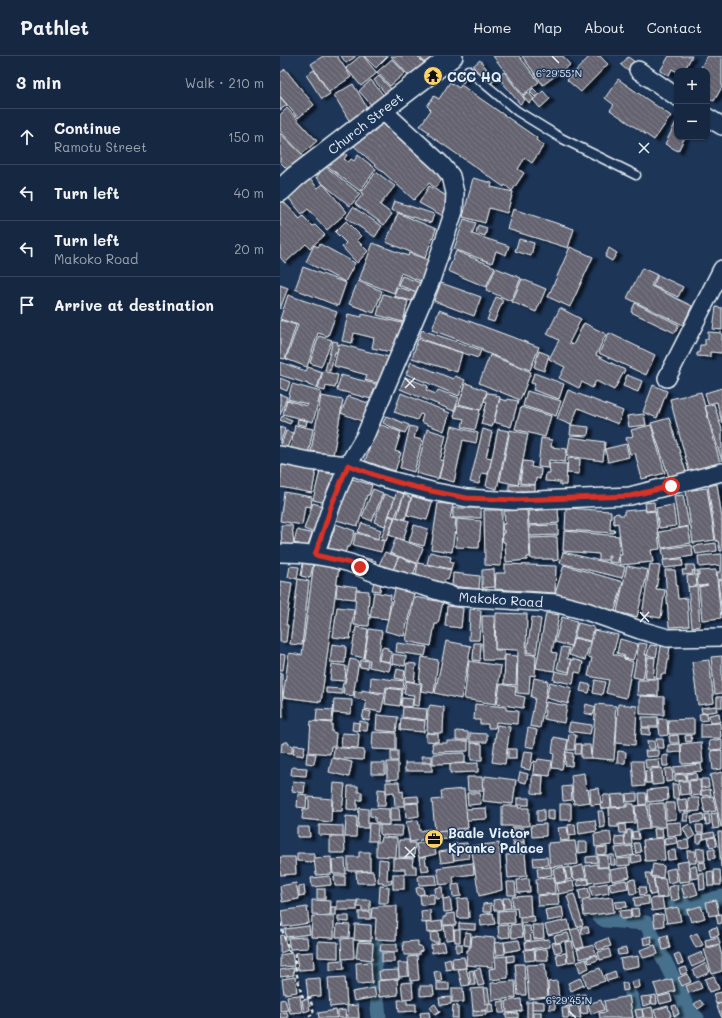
<!DOCTYPE html>
<meta charset="utf-8">
<style>
body{margin:0;font-family:Mali,sans-serif;background:#23344c;color:#f1f3f6}
.controls{position:absolute;right:12px;top:12px;display:grid;overflow:hidden;border-radius:8px;box-shadow:0 1px 3px #0004}
.controls button{width:36px;height:36px;display:grid;place-items:center;padding:0;border:0;border-bottom:1px solid #35445a;background:#162841;color:#f1f3f6;font:20px sans-serif}
.stop{position:absolute;width:12px;height:12px;margin:-9px;border:3px solid #d93025;border-radius:50%;background:#fff}
.stop.end{background:#d93025;border-color:#fff;box-shadow:0 1px 4px #0008}
.list{margin:0;padding:0;list-style:none}
h2{display:flex;justify-content:space-between;align-items:center;height:52px;margin:0;padding:0 16px;font-size:17px}
h2 small{font-size:13px;font-weight:400;color:#9ea6b1}
.list li{display:grid;grid-template-columns:26px 1fr auto;gap:12px;align-items:center;box-sizing:border-box;height:56px;padding:0 16px;border-top:1px solid #35445a}
.list b{display:block;font-size:15px;white-space:nowrap}
.list p{margin:0;font-size:13px;white-space:nowrap;color:#9ea6b1}
.list em{font-size:13px;font-style:normal;color:#9ea6b1}
.icon{flex:none;width:22px;height:22px;fill:none;stroke:currentColor;stroke-width:2;stroke-linecap:round;stroke-linejoin:round}
.map{position:relative;flex:none;width:442px;height:962px;overflow:hidden}
header{display:flex;align-items:center;gap:24px;box-sizing:border-box;height:56px;padding:0 20px;background:#162841;border-bottom:1px solid #35445a}
header strong{font-size:19px}
nav{display:flex;gap:22px;margin-inline-start:auto;font-size:14px}
main{display:flex}
aside{flex:1;background:#162841}
.map>svg:first-child{display:block}
.lines{fill:none;stroke-linecap:round;stroke-linejoin:round}
.canal{stroke:#46708d;stroke-width:15}
.building{fill:url(#building-back-hatch);stroke:#e8f1f8;filter:url(#shadow)}
.service-casing{stroke:#e8f1f8;stroke-width:11}
.minor-casing{stroke:#e8f1f8;stroke-width:20}
.tertiary-casing{stroke:#e8f1f8;stroke-width:24}
.path{stroke:#e8f1f8;stroke-width:2.5;stroke-dasharray:4 3;stroke-linecap:butt}
.service{stroke:#1d3557;stroke-width:8}
.minor{stroke:#1d3557;stroke-width:17}
.tertiary{stroke:#1d3557;stroke-width:21}
.route{stroke:#d93025;stroke-width:5}
.ticks{fill:none;stroke:#e8f1f8;stroke-width:1.5}
.labels{text-anchor:middle;dominant-baseline:central;stroke-width:3;stroke-linejoin:round;paint-order:stroke}
.poi-label{font-size:13px;font-weight:bold;fill:#e8f1f8;stroke:#1d3557;text-anchor:start}
.street-label{font-size:13px;fill:#e8f1f8;stroke:#1d3557}
.ticks-label{font-size:10px;text-anchor:middle;fill:#e8f1f8;stroke:#1d3557;stroke-width:3;stroke-linejoin:round;paint-order:stroke}
</style>
<header>
<strong>Pathlet</strong>
<nav><a>Home</a><a>Map</a><a>About</a><a>Contact</a></nav>
</header>
<main>
<aside>
<h2>3 min<small>Walk · 210 m</small></h2>
<ul class="list">
<li><svg class="icon" aria-label="ahead" viewBox="0 0 24 24"><path d="M12 20V5M6 11l6-6 6 6"/></svg><div><b>Continue</b><p>Ramotu Street</p></div><em>150 m</em></li>
<li><svg class="icon" aria-label="left" viewBox="0 0 24 24"><path d="M17 20v-9H6M10 6l-5 5 5 5"/></svg><div><b>Turn left</b></div><em>40 m</em></li>
<li><svg class="icon" aria-label="left" viewBox="0 0 24 24"><path d="M17 20v-9H6M10 6l-5 5 5 5"/></svg><div><b>Turn left</b><p>Makoko Road</p></div><em>20 m</em></li>
<li><svg class="icon" aria-label="arrive" viewBox="0 0 24 24"><path d="M6 21V4h12l-3 4 3 4H6"/></svg><div><b>Arrive at destination</b></div></li>
</ul>
</aside>
<div class="map">
<svg width="442" height="962" viewBox="0 0 442 962">
<defs>
<pattern id="building-back-hatch" width="6" height="6" patternUnits="userSpaceOnUse"><rect width="6" height="6" fill="#65646f"/><path d="M-1 5l2 2M0 0l6 6M5-1l2 2" fill="none" stroke="#7b7b84"/></pattern>
<filter id="shadow"><feDropShadow dx="4.5" dy="2.5" stdDeviation="1" flood-color="#0009"/></filter>
</defs>
<rect width="100%" height="100%" fill="#1d3557"/>
<filter id="ink" filterUnits="userSpaceOnUse"><feTurbulence type="fractalNoise" baseFrequency=".025" numOctaves="2"/><feDisplacementMap in="SourceGraphic" scale="8" xChannelSelector="R" yChannelSelector="G"/><feConvolveMatrix kernelMatrix="1 2 1 2 8 2 1 2 1" color-interpolation-filters="sRGB"/></filter>
<g filter="url(#ink)">
<g class="lines">
<g class="canal">
<polyline points="398,832 404,851"/>
<polyline points="393,846 404,851 442,841"/>
<polyline points="319,860 325,864 366,867 410,957 417,962"/>
<polyline points="96,888 94,904 99,962"/>
<polyline points="351,941 356,962"/>
<polyline points="395,962 410,957"/>
</g>
</g>
<g class="building">
<polygon points="43,0 57,0 71,21 49,36 31,8"/>
<polygon points="61,0 75,0 75,1 66,7"/>
<polygon points="80,0 83,0 97,17 81,30 66,12"/>
<polygon points="84,0 108,0 96,12"/>
<polygon points="111,0 137,0 144,7 130,21"/>
<polygon points="139,0 151,0 154,3 147,9"/>
<polygon points="213,0 239,0 259,26 243,39"/>
<polygon points="242,0 283,0 290,9 263,29"/>
<polygon points="310,0 320,0 328,8 301,36 287,24"/>
<polygon points="389,0 412,0 404,15 397,16 392,13 389,19 380,15"/>
<polygon points="427,0 442,0 442,31 434,45 427,41 427,15 419,15"/>
<polygon points="348,1 355,6 348,15 341,9"/>
<polygon points="112,3 125,17 110,30 97,16"/>
<polygon points="200,4 215,24 208,30 193,10"/>
<polygon points="5,13 34,49 18,62 0,40 0,17"/>
<polygon points="34,14 50,38 42,43 26,19"/>
<polygon points="224,16 245,44 240,48 218,21"/>
<polygon points="177,17 178,19 180,17 186,22 183,27 174,20"/>
<polygon points="99,20 111,33 106,38 94,24"/>
<polygon points="338,23 391,60 374,84 330,54 334,49 325,42"/>
<polygon points="91,24 105,41 93,51 79,35"/>
<polygon points="170,26 179,32 181,29 257,82 256,84 264,89 252,107 245,102 238,113 244,117 232,135 225,129 224,131 148,78 149,76 140,70 151,54 147,50 154,40 159,43"/>
<polygon points="73,28 89,55 70,66 54,39"/>
<polygon points="253,32 259,38 255,41 250,36"/>
<polygon points="263,35 270,43 260,52 253,44"/>
<polygon points="248,36 254,43 249,47 243,40"/>
<polygon points="0,41 7,49 0,54"/>
<polygon points="7,52 37,85 22,98 0,75 0,59"/>
<polygon points="104,64 166,119 155,132 149,127 134,144 74,90 88,74 92,78"/>
<polygon points="397,64 397,81 405,81 398,95 385,88"/>
<polygon points="0,77 24,100 9,115 0,106"/>
<polygon points="59,94 67,99 64,103 68,106 71,103 74,105 78,99 96,113 80,135 47,110"/>
<polygon points="45,110 80,138 70,150 36,122"/>
<polygon points="96,116 115,130 100,149 112,158 104,169 75,148 83,138 81,137"/>
<polygon points="27,120 38,132 43,128 67,156 47,174 28,153 22,158 6,139"/>
<polygon points="193,122 212,127 211,131 233,136 227,157 209,152 205,167 183,161"/>
<polygon points="149,130 172,143 163,160 139,147"/>
<polygon points="0,142 20,163 23,160 33,170 35,169 45,179 30,192 26,188 5,207 0,201"/>
<polygon points="114,145 154,158 151,167 111,154"/>
<polygon points="73,151 102,170 95,181 66,162"/>
<polygon points="233,153 294,173 288,192 227,173"/>
<polygon points="118,157 156,173 145,202 106,186"/>
<polygon points="184,163 196,167 192,178 229,190 226,199 216,195 212,207 174,193"/>
<polygon points="66,165 81,180 77,184 88,195 77,207 62,191 66,187 55,176"/>
<polygon points="198,169 207,172 205,180 196,177"/>
<polygon points="239,183 254,187 251,200 235,195"/>
<polygon points="93,187 128,200 129,197 151,205 143,226 121,217 114,237 79,224"/>
<polygon points="40,188 75,207 65,226 26,206 34,189 38,191"/>
<polygon points="290,191 313,201 290,251 268,241"/>
<polygon points="329,192 337,197 332,205 325,201"/>
<polygon points="176,195 215,211 206,231 168,215"/>
<polygon points="23,211 66,227 58,250 15,233"/>
<polygon points="216,212 241,222 231,245 206,234"/>
<polygon points="362,212 377,219 371,230 412,250 403,269 347,242"/>
<polygon points="378,219 403,231 398,241 373,230"/>
<polygon points="122,220 146,229 143,238 118,229"/>
<polygon points="242,223 266,233 256,256 232,246"/>
<polygon points="78,225 102,235 94,257 69,248"/>
<polygon points="161,227 201,241 194,260 154,245"/>
<polygon points="0,229 8,232 0,253"/>
<polygon points="117,231 137,237 135,246 114,240"/>
<polygon points="103,238 128,245 123,266 97,259"/>
<polygon points="8,239 57,256 48,280 38,277 27,311 6,303 18,269 0,263"/>
<polygon points="216,241 223,244 214,266 207,264"/>
<polygon points="355,247 399,269 395,277 351,256"/>
<polygon points="436,251 442,252 442,274 433,273"/>
<polygon points="280,252 301,263 289,287 293,289 304,267 326,278 316,299 345,314 334,334 316,325 312,332 302,326 299,332 279,322 285,311 269,303 279,284 267,278"/>
<polygon points="159,254 259,291 250,314 202,295 203,293 152,274"/>
<polygon points="68,258 82,261 82,258 122,267 116,297 92,292 94,282 74,277 72,287 62,285"/>
<polygon points="0,264 16,269 5,303 0,302"/>
<polygon points="142,274 201,294 198,302 142,283 142,282 139,281"/>
<polygon points="428,276 442,277 442,297 430,296 430,301 417,300 417,297 419,297 420,289 425,289 425,283 428,283"/>
<polygon points="329,277 375,299 366,319 319,297"/>
<polygon points="39,280 52,284 41,311 30,307"/>
<polygon points="138,283 182,297 177,316 132,302"/>
<polygon points="53,285 58,286 57,288 59,289 57,296 55,296 50,315 45,314"/>
<polygon points="59,288 109,301 102,328 85,324 87,319 54,310"/>
<polygon points="259,295 269,299 264,315 254,311"/>
<polygon points="210,299 251,316 240,344 199,327"/>
<polygon points="0,306 26,315 28,311 42,316 37,332 28,329 28,328 0,319"/>
<polygon points="131,306 173,323 175,320 185,324 179,340 126,318"/>
<polygon points="43,315 58,319 55,332 46,330 45,335 38,333"/>
<polygon points="254,317 284,328 279,343 253,334 255,328 251,327"/>
<polygon points="61,319 103,330 99,345 57,334"/>
<polygon points="347,319 362,325 358,336 343,330"/>
<polygon points="125,321 148,330 146,334 156,338 158,334 179,342 174,355 120,333"/>
<polygon points="0,322 10,326 7,335 0,332"/>
<polygon points="186,327 207,335 201,354 179,348"/>
<polygon points="12,328 41,336 33,366 3,358 7,344 26,350 27,348 8,343"/>
<polygon points="373,329 387,335 377,362 363,356"/>
<polygon points="442,332 442,367 437,346 428,348 425,337"/>
<polygon points="288,334 343,355 338,368 298,352 291,369 277,363"/>
<polygon points="247,335 281,345 276,360 243,350"/>
<polygon points="421,336 440,407 409,415 390,343"/>
<polygon points="121,337 170,357 164,375 141,366 143,359 140,358 137,364 114,356"/>
<polygon points="207,337 216,338 216,340 220,341 212,371 201,368 207,346 204,345"/>
<polygon points="0,338 7,341 0,359"/>
<polygon points="41,340 63,344 53,399 31,395"/>
<polygon points="68,340 91,348 84,366 61,357"/>
<polygon points="220,343 227,345 228,343 238,345 231,371 214,366"/>
<polygon points="434,348 442,374 442,405 425,350"/>
<polygon points="177,349 200,354 195,374 182,371 184,363 174,361"/>
<polygon points="241,351 271,360 265,381 235,373"/>
<polygon points="364,358 366,369 349,371 347,360"/>
<polygon points="2,360 12,364 10,368 0,364"/>
<polygon points="106,360 129,369 125,377 103,367"/>
<polygon points="389,362 406,416 389,421 371,367"/>
<polygon points="18,363 27,365 26,370 17,368"/>
<polygon points="98,368 121,376 115,395 121,397 115,415 85,405"/>
<polygon points="15,369 33,373 28,399 10,395"/>
<polygon points="291,369 309,371 308,380 290,379"/>
<polygon points="371,369 385,417 362,423 355,397 350,398 346,382 353,380 351,374"/>
<polygon points="130,370 137,372 134,382 142,384 134,416 120,412"/>
<polygon points="172,370 198,377 196,387 183,384 174,426 159,422"/>
<polygon points="0,371 5,373 0,388"/>
<polygon points="147,373 166,379 160,404 163,405 158,423 136,417"/>
<polygon points="203,373 212,376 206,401 212,402 208,418 202,417 199,428 190,426"/>
<polygon points="218,373 229,375 217,433 206,430"/>
<polygon points="230,374 248,378 238,429 220,425"/>
<polygon points="6,375 13,377 6,394 0,392"/>
<polygon points="290,381 325,386 323,405 287,400"/>
<polygon points="261,382 272,384 271,391 287,393 285,406 269,404 268,412 258,411"/>
<polygon points="346,388 349,401 328,406 325,393"/>
<polygon points="288,402 300,403 299,418 287,417"/>
<polygon points="243,405 252,406 251,411 261,413 260,423 256,422 255,429 240,427"/>
<polygon points="269,407 287,408 286,429 280,429 280,426 265,425 266,417 270,417"/>
<polygon points="2,409 36,414 32,437 0,431"/>
<polygon points="40,415 58,420 51,448 33,444"/>
<polygon points="69,422 92,429 89,439 87,439 78,470 56,464"/>
<polygon points="437,428 442,463 442,495 440,495 438,485 436,485 428,430"/>
<rect x="229" y="429" width="26" height="6"/>
<polygon points="427,432 435,484 413,487 406,435"/>
<polygon points="93,433 103,437 92,465 82,461"/>
<polygon points="117,435 124,438 115,461 109,459"/>
<polygon points="4,436 32,441 31,451 25,450 22,469 0,465"/>
<polygon points="104,438 114,442 114,444 105,470 94,466"/>
<polygon points="124,438 131,442 125,463 117,461"/>
<polygon points="403,439 409,470 399,472 394,440"/>
<polygon points="132,440 152,446 147,464 127,459"/>
<polygon points="374,446 375,454 366,455 365,447"/>
<polygon points="33,447 46,451 37,478 24,473"/>
<polygon points="158,447 173,449 170,462 176,463 172,496 151,493"/>
<polygon points="393,449 396,470 379,472 376,452"/>
<rect x="173" y="452" width="28" height="10"/>
<polygon points="286,452 331,455 330,474 335,474 334,477 285,474"/>
<polygon points="278,453 279,467 249,469 248,455"/>
<polygon points="365,453 366,456 375,455 380,493 371,494 373,506 340,509 339,499 342,499 338,467 334,468 333,458 339,457 339,459 344,459 344,455"/>
<polygon points="204,454 222,454 221,510 205,509"/>
<polygon points="247,454 250,501 247,501 247,504 226,506 225,486 223,486 222,477 225,477 225,475 223,475 222,468 225,468 224,455"/>
<polygon points="109,460 114,462 106,485 101,483"/>
<polygon points="115,461 129,465 123,484 109,479"/>
<polygon points="177,463 201,465 199,492 176,491"/>
<polygon points="82,467 101,474 98,483 78,476"/>
<polygon points="56,468 75,475 70,491 67,491 63,503 46,497"/>
<polygon points="1,469 12,469 14,489 2,489"/>
<polygon points="134,469 148,473 144,490 129,486"/>
<polygon points="278,469 278,479 250,480 249,470"/>
<polygon points="408,471 411,487 382,492 379,476"/>
<polygon points="17,474 34,478 31,491 14,487"/>
<polygon points="284,475 339,480 339,486 340,486 338,507 329,506 330,500 328,500 328,504 319,504 319,498 283,495"/>
<polygon points="76,477 104,485 101,496 73,489"/>
<polygon points="277,481 278,504 273,505 273,503 251,503 250,482"/>
<polygon points="116,482 143,492 137,507 110,497"/>
<polygon points="436,487 437,495 416,498 414,490"/>
<polygon points="412,489 413,500 384,504 382,493"/>
<polygon points="105,496 118,501 112,517 98,511"/>
<polygon points="150,496 171,501 170,505 173,506 171,513 147,508"/>
<polygon points="283,496 345,511 342,522 280,507"/>
<polygon points="442,498 442,523 438,524 437,516 440,516 440,509 419,511 418,500"/>
<polygon points="82,501 96,505 93,515 79,510"/>
<polygon points="119,501 137,508 133,520 121,515 120,517 113,514"/>
<polygon points="402,503 403,510 384,512 383,504"/>
<polygon points="34,506 59,510 41,646 3,641 9,597 22,599"/>
<polygon points="23,507 33,509 30,522 21,520"/>
<polygon points="138,507 171,514 168,524 166,523 163,527 140,522 141,521 136,519"/>
<polygon points="225,508 276,510 275,537 215,533 216,517 225,517"/>
<polygon points="370,508 380,510 376,533 385,534 381,562 362,559"/>
<polygon points="284,509 343,526 335,555 275,538"/>
<polygon points="406,509 414,509 415,514 412,515 413,518 403,519 402,514 406,514"/>
<polygon points="10,510 19,511 17,523 8,521"/>
<polygon points="347,510 368,514 357,561 337,556"/>
<polygon points="214,513 215,531 202,532 202,514"/>
<polygon points="385,514 395,514 398,543 407,542 409,570 389,571"/>
<polygon points="436,514 441,562 422,564 419,531 428,529 418,530 417,519 419,519 419,515"/>
<polygon points="414,515 418,515 418,519 416,519 417,530 408,531 407,520 415,519"/>
<polygon points="173,517 200,520 199,533 172,530"/>
<polygon points="18,523 29,525 22,589 10,588"/>
<polygon points="442,524 442,559 438,525"/>
<polygon points="0,525 12,527 6,569 8,569 6,586 0,586"/>
<polygon points="94,525 101,526 100,535 92,534"/>
<polygon points="57,528 77,531 75,543 56,541"/>
<polygon points="116,529 135,533 124,580 105,575"/>
<polygon points="417,530 420,570 412,571 408,531"/>
<polygon points="76,534 89,535 88,559 90,559 89,570 74,569"/>
<polygon points="94,536 111,539 108,563 90,561"/>
<polygon points="134,541 163,546 158,568 155,568 151,590 126,585"/>
<polygon points="167,550 183,552 181,572 165,570"/>
<polygon points="57,551 74,553 70,583 53,581"/>
<polygon points="190,553 201,554 199,584 189,584"/>
<polygon points="216,557 247,558 246,598 256,599 255,620 250,619 249,638 237,637 238,594 215,593"/>
<polygon points="266,557 279,559 272,596 277,597 274,615 256,612"/>
<polygon points="202,560 214,560 215,594 224,594 224,604 203,604"/>
<polygon points="252,561 261,563 256,598 247,596"/>
<polygon points="282,561 297,565 291,590 275,586"/>
<polygon points="298,567 314,571 310,585 294,581"/>
<polygon points="76,571 88,573 84,602 71,599"/>
<polygon points="89,573 102,575 98,604 111,607 109,615 89,611 90,604 84,603"/>
<polygon points="314,574 338,579 333,598 344,601 344,603 353,606 346,642 326,637 329,624 308,620 312,602 308,601"/>
<polygon points="294,582 310,586 305,604 289,599"/>
<polygon points="340,583 358,588 353,604 344,602 345,600 337,597"/>
<polygon points="166,585 191,590 181,643 155,637"/>
<polygon points="117,587 147,591 145,600 116,596"/>
<polygon points="194,587 201,587 200,605 193,604"/>
<polygon points="359,587 367,588 365,599 367,599 363,623 353,621"/>
<polygon points="52,588 66,590 65,607 50,606"/>
<polygon points="370,589 378,590 376,601 367,599"/>
<polygon points="381,590 390,591 386,618 381,618 381,623 376,622"/>
<polygon points="102,591 108,592 108,595 112,596 110,606 99,604"/>
<polygon points="282,591 289,592 287,603 291,603 289,616 277,613"/>
<polygon points="0,598 5,599 3,614 0,614"/>
<polygon points="113,598 126,600 125,610 112,608"/>
<polygon points="225,599 237,600 236,629 224,628"/>
<polygon points="442,600 442,637 435,638 431,601"/>
<polygon points="142,601 158,604 154,637 141,635 142,627 139,626"/>
<polygon points="368,601 375,602 373,623 365,622"/>
<polygon points="70,603 79,605 73,640 63,638 64,632 62,632 63,627 65,627"/>
<polygon points="292,603 303,606 301,617 295,616 293,628 273,624 275,615 289,618"/>
<polygon points="81,604 88,605 87,612 79,611"/>
<polygon points="429,604 434,647 418,649 412,606"/>
<polygon points="189,605 221,610 216,648 184,643"/>
<polygon points="127,607 136,608 134,626 125,624"/>
<polygon points="52,608 66,610 65,625 50,624"/>
<polygon points="117,613 125,615 123,624 115,622"/>
<polygon points="0,617 2,617 3,661 0,661"/>
<polygon points="91,621 124,625 123,633 106,631 105,637 90,635"/>
<polygon points="254,622 268,625 260,672 250,670 255,642 251,641"/>
<polygon points="368,623 378,623 378,640 357,639 358,624 368,624"/>
<polygon points="315,624 325,626 322,639 313,637"/>
<polygon points="126,625 141,628 139,650 133,649 134,639 124,638"/>
<polygon points="270,626 292,632 288,648 266,642"/>
<polygon points="302,627 311,629 309,637 300,635"/>
<polygon points="220,628 236,631 235,639 245,641 243,652 217,648"/>
<polygon points="46,632 62,633 62,638 46,637"/>
<polygon points="107,632 122,634 120,650 105,648"/>
<polygon points="82,634 105,639 101,656 85,653 87,645 74,642 75,635 82,636"/>
<polygon points="360,640 384,641 384,659 360,658"/>
<rect x="437" y="641" width="5" height="10"/>
<polygon points="122,642 133,643 132,651 121,650"/>
<polygon points="54,643 72,644 71,658 53,657"/>
<polygon points="266,646 287,650 284,667 264,663"/>
<polygon points="195,648 226,651 226,654 238,655 237,668 216,666 215,672 208,672 208,668 200,668 200,664 194,664"/>
<polygon points="306,648 316,651 313,659 304,657"/>
<polygon points="316,648 336,650 335,661 337,661 334,704 311,702"/>
<polygon points="338,648 357,650 355,689 336,687"/>
<polygon points="150,649 164,651 163,677 147,677 148,652 149,652"/>
<polygon points="436,650 437,655 422,657 421,652"/>
<polygon points="123,651 147,653 146,664 122,661"/>
<polygon points="37,653 53,654 52,666 36,665"/>
<polygon points="84,654 91,656 89,665 82,663"/>
<polygon points="427,657 428,664 420,665 419,658"/>
<polygon points="439,657 440,666 430,667 429,659"/>
<polygon points="97,659 118,661 116,676 96,674"/>
<rect x="362" y="661" width="16" height="10"/>
<polygon points="121,662 145,665 144,676 120,674"/>
<polygon points="378,663 387,663 388,679 380,680"/>
<polygon points="414,663 414,678 389,678 388,664"/>
<polygon points="31,665 52,667 52,676 56,677 55,690 51,690 50,698 29,696"/>
<polygon points="80,665 88,667 87,675 78,674"/>
<polygon points="73,666 79,667 78,675 72,674"/>
<polygon points="290,666 312,669 310,678 288,675"/>
<polygon points="440,667 441,682 421,682 421,668"/>
<polygon points="217,669 230,671 225,708 212,706"/>
<polygon points="248,672 257,674 254,692 245,690"/>
<polygon points="362,672 370,672 370,679 361,678"/>
<polygon points="176,675 188,676 188,684 176,684"/>
<polygon points="93,676 116,677 116,694 92,693"/>
<polygon points="62,677 79,678 78,692 61,691"/>
<polygon points="146,677 158,678 158,686 146,685"/>
<polygon points="190,677 207,678 207,686 190,686"/>
<polygon points="289,678 296,679 294,694 287,694"/>
<polygon points="398,679 399,687 390,687 389,680"/>
<polygon points="411,679 412,685 406,686 405,680"/>
<polygon points="274,681 288,684 282,713 272,712 274,698 272,697"/>
<polygon points="376,683 383,683 384,692 377,692"/>
<polygon points="442,683 442,693 430,694 429,685"/>
<polygon points="167,685 188,685 188,695 153,696 152,687 167,687"/>
<polygon points="367,685 374,685 375,693 368,693"/>
<polygon points="5,686 8,686 8,688 12,689 12,697 1,696 2,687 4,688"/>
<polygon points="421,686 423,707 402,708 401,688"/>
<polygon points="191,687 202,688 202,704 191,704"/>
<polygon points="296,688 301,688 300,698 295,698"/>
<polygon points="400,688 401,696 388,697 388,689"/>
<polygon points="14,689 25,690 23,700 13,698"/>
<polygon points="301,689 310,689 311,702 301,702"/>
<polygon points="54,691 84,694 83,704 53,702"/>
<rect x="228" y="693" width="8" height="10"/>
<polygon points="379,694 379,700 366,701 365,695"/>
<polygon points="442,694 442,713 433,714 431,695"/>
<rect x="111" y="695" width="7" height="10"/>
<polygon points="244,695 253,696 250,714 241,712"/>
<polygon points="338,695 346,696 345,707 337,707"/>
<polygon points="286,696 293,697 292,710 285,709"/>
<polygon points="27,697 36,698 34,708 26,707"/>
<polygon points="185,697 185,707 153,708 153,698"/>
<polygon points="388,699 388,710 383,710 382,700"/>
<polygon points="141,700 152,700 152,706 142,706"/>
<polygon points="52,702 72,706 69,721 49,716"/>
<polygon points="258,703 272,705 270,720 253,718 254,705 257,706"/>
<polygon points="379,703 380,711 366,712 365,704"/>
<polygon points="352,705 363,705 365,730 354,731"/>
<polygon points="107,706 118,706 118,723 107,724"/>
<rect x="91" y="707" width="14" height="11"/>
<rect x="125" y="707" width="27" height="8"/>
<polygon points="198,707 198,716 170,717 170,708"/>
<polygon points="421,708 422,715 394,718 394,711"/>
<polygon points="12,711 27,712 26,720 11,719"/>
<polygon points="382,712 383,728 372,729 371,713"/>
<polygon points="392,712 393,725 386,726 385,713"/>
<polygon points="370,714 371,727 366,727 365,715"/>
<polygon points="240,716 248,718 246,727 238,725"/>
<polygon points="442,716 442,771 441,771 430,719"/>
<polygon points="304,717 306,734 308,733 310,746 294,748 291,719"/>
<polygon points="416,717 417,723 407,724 406,718"/>
<polygon points="405,718 406,724 395,725 395,719"/>
<polygon points="252,719 263,720 262,738 252,737"/>
<polygon points="205,720 236,724 233,748 203,745"/>
<polygon points="187,721 202,721 203,735 188,735"/>
<polygon points="421,723 428,723 429,731 421,732"/>
<polygon points="420,724 421,739 411,740 409,725"/>
<polygon points="13,725 25,727 24,737 12,735"/>
<polygon points="399,725 408,725 409,738 400,739"/>
<polygon points="106,726 119,726 120,736 123,735 124,750 115,750 114,736 106,737"/>
<polygon points="54,727 65,728 62,755 52,755"/>
<polygon points="392,728 397,728 399,743 393,743"/>
<polygon points="68,730 78,730 78,736 82,736 82,744 77,744 77,754 67,753"/>
<polygon points="291,730 292,744 283,745 282,731"/>
<polygon points="319,732 321,748 311,749 310,733"/>
<polygon points="387,732 388,744 368,746 367,734"/>
<polygon points="98,733 106,734 105,750 97,750"/>
<polygon points="184,733 188,772 155,775 152,744 162,743 161,735"/>
<polygon points="430,733 431,739 422,740 421,735"/>
<polygon points="187,737 200,737 201,748 188,749"/>
<polygon points="357,737 357,745 347,746 346,738"/>
<polygon points="359,737 366,737 367,748 360,749"/>
<polygon points="18,738 27,739 26,752 17,751"/>
<polygon points="345,738 346,750 332,751 331,739"/>
<polygon points="323,739 330,739 331,751 321,753 320,748 323,747"/>
<polygon points="138,740 139,746 125,747 125,741"/>
<polygon points="433,740 436,755 425,757 422,742"/>
<polygon points="29,741 52,743 51,766 22,763 23,753 29,753"/>
<rect x="237" y="742" width="12" height="7"/>
<polygon points="408,742 419,742 420,755 409,756"/>
<polygon points="406,743 408,755 399,756 397,744"/>
<polygon points="138,747 139,760 126,762 125,748"/>
<polygon points="384,747 385,771 370,771 369,748"/>
<polygon points="386,747 395,747 396,763 386,764"/>
<rect x="280" y="748" width="11" height="16"/>
<polygon points="347,748 354,748 355,767 338,768 338,771 330,771 329,752 347,751"/>
<polygon points="367,749 369,773 357,774 355,750"/>
<polygon points="222,750 239,750 238,752 249,752 249,770 222,770"/>
<polygon points="79,752 88,753 88,772 78,772"/>
<polygon points="90,752 109,753 109,769 99,769 99,767 95,766 95,761 90,760"/>
<polygon points="110,752 119,752 120,765 110,765"/>
<polygon points="206,752 207,763 187,764 186,753"/>
<polygon points="264,753 264,765 257,765 257,754"/>
<polygon points="267,754 274,754 274,764 267,763"/>
<polygon points="318,755 323,755 325,771 320,772"/>
<polygon points="404,757 409,757 408,765 403,765"/>
<polygon points="437,757 439,772 433,773 431,758"/>
<polygon points="423,758 424,765 412,767 411,760"/>
<polygon points="429,758 430,768 426,769 425,759"/>
<polygon points="66,760 77,761 76,781 65,781"/>
<polygon points="138,764 140,775 150,773 152,782 130,786 126,766"/>
<polygon points="315,764 317,775 299,778 298,766"/>
<polygon points="401,766 402,779 387,780 386,767"/>
<polygon points="89,767 98,768 97,785 88,785"/>
<polygon points="266,768 266,780 252,781 251,769"/>
<polygon points="295,768 296,779 289,780 288,769"/>
<polygon points="345,768 346,777 340,777 339,769"/>
<polygon points="409,768 415,780 409,784 403,772"/>
<polygon points="39,769 63,770 63,780 39,779"/>
<polygon points="100,769 123,770 122,780 100,779"/>
<polygon points="416,769 423,769 423,777 417,777"/>
<polygon points="17,771 29,771 30,781 17,781"/>
<polygon points="287,771 289,784 280,785 278,772"/>
<polygon points="232,772 243,772 244,786 233,787"/>
<polygon points="382,772 383,781 375,782 374,773"/>
<polygon points="188,774 188,781 176,782 175,775"/>
<polygon points="347,774 351,774 352,789 345,789 344,778 347,778"/>
<polygon points="167,775 168,783 155,784 154,776"/>
<polygon points="358,775 359,783 353,783 352,776"/>
<polygon points="330,776 332,789 315,791 314,778"/>
<polygon points="434,776 435,780 424,783 423,778"/>
<polygon points="438,776 442,776 442,811 441,811"/>
<polygon points="423,778 423,784 421,784 421,787 417,787 417,779"/>
<polygon points="344,780 345,789 336,790 335,781"/>
<polygon points="50,781 64,781 65,797 50,797"/>
<polygon points="101,781 117,782 116,801 96,800 96,786 100,786"/>
<polygon points="396,781 397,787 385,789 384,782"/>
<polygon points="435,781 437,790 430,791 428,782"/>
<polygon points="383,782 385,804 365,805 363,784"/>
<polygon points="119,784 129,784 129,787 135,787 134,802 119,801"/>
<polygon points="153,784 156,798 139,802 136,788"/>
<polygon points="408,784 409,792 399,793 398,785"/>
<polygon points="295,785 298,808 270,811 268,787"/>
<polygon points="244,786 245,796 234,798 233,788"/>
<polygon points="298,786 307,786 307,796 298,797"/>
<polygon points="187,787 189,802 174,804 172,788"/>
<polygon points="219,787 222,834 199,840 191,790"/>
<polygon points="354,787 359,787 361,796 356,797"/>
<polygon points="352,790 354,799 337,802 335,792"/>
<polygon points="327,791 327,798 317,799 317,792"/>
<polygon points="424,792 425,805 418,805 416,793"/>
<polygon points="428,793 435,793 435,802 429,803"/>
<polygon points="172,794 174,805 161,807 159,796"/>
<polygon points="395,794 396,803 388,804 387,795"/>
<polygon points="407,795 415,795 416,807 408,807"/>
<polygon points="79,796 90,796 90,815 68,815 68,801 79,801"/>
<polygon points="17,797 34,797 34,806 17,805"/>
<polygon points="245,797 247,820 228,822 226,799"/>
<polygon points="318,799 328,800 328,811 318,811"/>
<polygon points="330,799 334,799 335,809 331,809"/>
<polygon points="360,799 361,805 352,807 351,800"/>
<polygon points="317,800 317,806 306,807 306,801"/>
<polygon points="0,801 15,801 16,818 0,819"/>
<polygon points="51,801 52,818 36,819 34,802"/>
<polygon points="145,801 146,809 148,809 149,814 141,815 139,802"/>
<polygon points="267,801 268,809 254,810 253,802"/>
<polygon points="113,802 133,803 132,810 136,810 136,818 125,818 125,813 113,813"/>
<polygon points="350,802 350,809 337,810 337,803"/>
<polygon points="65,803 66,818 53,818 52,804"/>
<polygon points="99,803 108,804 107,824 112,824 111,828 103,828 103,826 98,826"/>
<polygon points="408,805 410,825 399,826 396,807"/>
<polygon points="425,806 426,813 419,814 418,807"/>
<polygon points="193,807 194,818 173,821 174,827 160,829 157,812"/>
<polygon points="317,808 317,812 328,811 330,824 309,827 309,822 307,823 305,810"/>
<polygon points="373,808 384,810 383,822 371,820"/>
<polygon points="303,809 306,822 294,824 291,812"/>
<polygon points="410,810 416,810 418,822 411,823"/>
<polygon points="271,811 272,819 258,821 257,812"/>
<polygon points="284,811 286,825 276,827 273,813"/>
<polygon points="290,811 292,823 287,824 285,812"/>
<polygon points="348,811 350,821 332,825 330,814"/>
<polygon points="395,812 397,825 388,827 386,814"/>
<polygon points="434,814 440,814 441,829 435,829"/>
<polygon points="93,815 95,827 77,827 76,816"/>
<polygon points="433,815 434,830 428,830 427,816"/>
<polygon points="366,817 370,817 371,821 373,821 376,838 370,839"/>
<polygon points="419,817 424,817 425,833 420,834"/>
<rect x="113" y="818" width="11" height="15"/>
<polygon points="156,819 157,828 139,829 138,820"/>
<polygon points="50,820 51,829 32,831 31,822"/>
<polygon points="54,820 65,820 65,830 55,830"/>
<polygon points="274,821 275,837 257,839 256,823"/>
<polygon points="249,822 250,836 238,837 237,824"/>
<polygon points="374,822 385,823 388,841 377,842"/>
<polygon points="308,823 309,828 298,830 297,825"/>
<polygon points="355,823 357,837 350,838 348,824"/>
<polygon points="346,824 348,832 331,835 329,827"/>
<polygon points="293,825 295,835 278,838 276,828"/>
<polygon points="227,826 235,826 236,839 228,839"/>
<polygon points="414,826 418,838 405,842 401,829"/>
<polygon points="16,827 19,843 2,846 0,830"/>
<polygon points="328,827 329,837 312,840 310,830"/>
<polygon points="179,828 181,840 173,841 172,829"/>
<polygon points="24,829 25,839 19,840 19,830"/>
<polygon points="397,829 399,843 391,845 388,831"/>
<polygon points="100,830 109,831 108,847 99,847"/>
<polygon points="143,831 144,838 137,839 136,832"/>
<polygon points="162,831 163,842 156,843 155,832"/>
<polygon points="359,831 365,831 366,838 360,839"/>
<polygon points="308,832 310,842 300,844 299,834"/>
<rect x="37" y="833" width="8" height="10"/>
<polygon points="154,838 154,848 141,849 140,839"/>
<polygon points="278,838 279,849 258,850 257,840"/>
<polygon points="294,838 303,869 297,871 287,840"/>
<polygon points="250,840 251,860 238,861 237,851 233,852 232,841"/>
<polygon points="368,840 369,848 355,850 354,842"/>
<polygon points="332,841 334,856 304,860 302,845"/>
<polygon points="170,842 172,855 164,856 163,843"/>
<polygon points="188,842 189,862 178,862 177,843"/>
<polygon points="223,842 230,842 231,852 224,853"/>
<polygon points="376,842 377,843 382,842 384,853 372,855 370,843"/>
<polygon points="222,843 223,854 214,854 213,844"/>
<polygon points="32,844 51,845 50,859 32,858"/>
<polygon points="77,844 90,844 90,855 82,855 82,851 77,851"/>
<polygon points="436,844 439,858 429,860 426,846"/>
<rect x="57" y="845" width="20" height="9"/>
<polygon points="346,845 347,851 336,852 335,846"/>
<polygon points="211,847 211,856 203,856 203,848"/>
<polygon points="98,850 117,850 116,884 95,883 96,862 91,862 92,852 98,852"/>
<polygon points="421,850 425,862 411,866 407,854"/>
<polygon points="27,851 29,867 3,871 1,855"/>
<rect x="51" y="851" width="5" height="8"/>
<polygon points="282,851 284,862 267,865 265,854"/>
<polygon points="398,851 401,865 387,867 384,854"/>
<polygon points="358,852 359,860 352,861 351,853"/>
<polygon points="150,854 151,866 142,867 141,855"/>
<polygon points="234,854 235,867 218,868 218,855"/>
<polygon points="350,854 351,862 341,863 339,855"/>
<rect x="79" y="856" width="11" height="7"/>
<polygon points="175,857 176,869 163,869 163,861 166,861 166,858"/>
<polygon points="213,857 215,868 201,870 200,859"/>
<polygon points="383,858 384,870 375,871 373,859"/>
<polygon points="442,858 442,867 438,868 436,859"/>
<polygon points="32,860 54,861 54,882 31,881"/>
<polygon points="58,860 69,860 69,866 58,865"/>
<polygon points="254,860 255,866 240,867 240,862"/>
<polygon points="288,864 290,874 268,879 265,869"/>
<polygon points="162,865 163,874 147,877 146,867"/>
<polygon points="179,867 195,868 195,874 179,873"/>
<polygon points="57,868 70,869 69,881 56,881"/>
<polygon points="75,868 91,869 91,885 74,884"/>
<polygon points="241,868 243,881 232,882 230,869"/>
<polygon points="173,869 174,883 166,884 164,870"/>
<polygon points="228,869 230,881 219,882 218,870"/>
<polygon points="252,869 263,869 264,882 254,883"/>
<polygon points="29,870 30,878 6,881 5,873"/>
<polygon points="243,870 250,870 251,884 245,885"/>
<polygon points="301,871 308,871 309,877 302,878"/>
<polygon points="437,871 439,879 431,881 429,873"/>
<polygon points="299,872 304,891 296,893 290,874"/>
<polygon points="174,874 180,874 180,886 175,886"/>
<polygon points="158,876 159,886 151,886 150,877"/>
<polygon points="185,876 191,877 190,890 184,889"/>
<polygon points="288,877 290,884 276,887 274,880"/>
<polygon points="417,877 423,889 416,892 410,880"/>
<polygon points="3,879 8,894 0,897 0,880"/>
<polygon points="387,879 390,892 383,894 380,881"/>
<polygon points="192,880 215,882 213,911 186,909 187,894 189,894 189,891 191,891"/>
<polygon points="371,880 372,887 364,889 363,882"/>
<polygon points="27,881 28,892 10,893 8,882"/>
<polygon points="438,881 440,888 426,891 425,884"/>
<polygon points="73,882 74,902 62,903 61,883"/>
<polygon points="328,882 331,890 318,894 315,887"/>
<polygon points="269,883 270,891 246,893 245,886"/>
<polygon points="239,884 241,893 226,896 224,886"/>
<polygon points="38,885 58,886 58,902 38,901"/>
<polygon points="138,885 138,890 141,890 142,895 139,896 139,899 124,899 123,886"/>
<polygon points="292,885 296,905 288,906 285,886"/>
<polygon points="78,886 93,887 92,904 76,902"/>
<polygon points="164,886 166,894 152,897 151,889"/>
<polygon points="224,886 225,898 216,899 214,887"/>
<polygon points="275,886 275,888 280,887 282,895 275,897 272,887"/>
<polygon points="101,888 117,888 117,896 100,895"/>
<polygon points="176,888 182,888 182,895 176,896"/>
<polygon points="313,889 316,898 300,903 297,894"/>
<polygon points="375,889 378,898 363,902 360,894"/>
<polygon points="439,889 442,900 442,915 432,918 424,893"/>
<polygon points="346,892 347,898 338,899 337,894"/>
<polygon points="254,893 255,904 245,905 244,894"/>
<polygon points="267,893 268,904 256,904 255,894"/>
<polygon points="329,893 331,901 320,904 318,896"/>
<polygon points="33,896 34,913 18,914 16,897"/>
<polygon points="422,896 425,905 412,911 408,902"/>
<polygon points="12,897 14,910 0,911 0,899"/>
<rect x="102" y="897" width="12" height="9"/>
<polygon points="286,897 287,907 278,909 276,898"/>
<polygon points="399,897 403,907 398,909 394,899"/>
<polygon points="234,899 234,905 228,906 227,900"/>
<polygon points="317,899 318,904 309,907 307,902"/>
<polygon points="137,900 139,924 130,925 128,901"/>
<polygon points="227,900 228,922 210,924 209,913 216,912 215,901"/>
<polygon points="358,900 359,910 342,913 340,903"/>
<polygon points="184,901 186,912 173,913 172,902"/>
<polygon points="170,902 172,913 166,914 164,904"/>
<polygon points="306,903 309,912 300,916 297,906"/>
<polygon points="63,904 64,913 50,914 50,905"/>
<polygon points="91,906 92,927 77,928 76,907"/>
<polygon points="118,907 128,907 128,920 119,921"/>
<polygon points="426,907 430,916 417,922 413,914"/>
<polygon points="235,908 244,908 246,939 238,939"/>
<polygon points="265,908 268,941 249,943 246,909"/>
<polygon points="406,911 408,916 401,919 399,913"/>
<polygon points="13,912 14,919 0,921 0,914"/>
<polygon points="186,912 190,929 182,930 178,913"/>
<polygon points="200,912 204,929 198,930 194,914"/>
<polygon points="320,912 325,925 307,931 303,918"/>
<polygon points="118,914 119,923 100,924 99,915"/>
<polygon points="193,914 195,929 191,929 189,915"/>
<polygon points="160,915 162,925 156,926 154,916"/>
<polygon points="335,915 337,922 327,925 325,919"/>
<polygon points="407,918 411,926 402,930 398,922"/>
<polygon points="434,920 439,933 429,936 425,923"/>
<polygon points="15,921 17,936 4,938 2,923"/>
<polygon points="65,921 67,949 50,951 48,922"/>
<polygon points="40,922 41,940 28,941 26,923"/>
<polygon points="300,922 304,929 291,935 288,927"/>
<polygon points="117,923 118,939 99,941 98,925"/>
<polygon points="392,923 395,935 378,940 374,928"/>
<polygon points="359,924 360,931 353,933 351,926"/>
<polygon points="235,925 236,942 212,944 211,927"/>
<polygon points="277,925 279,943 269,944 268,926"/>
<polygon points="419,925 422,932 409,937 406,930"/>
<polygon points="132,926 133,942 123,943 121,927"/>
<rect x="157" y="927" width="12" height="7"/>
<polygon points="342,927 347,927 348,934 343,935"/>
<polygon points="140,930 153,930 154,939 140,940"/>
<polygon points="94,932 96,941 74,945 72,936"/>
<polygon points="172,932 183,932 184,946 172,946"/>
<polygon points="203,932 206,954 193,955 191,933"/>
<polygon points="204,932 208,932 210,947 206,948"/>
<polygon points="442,936 442,946 436,948 433,938"/>
<polygon points="305,938 307,946 299,948 297,939"/>
<polygon points="390,938 392,945 380,948 378,941"/>
<polygon points="20,939 22,956 10,957 7,940"/>
<polygon points="376,939 377,948 372,948 371,940"/>
<polygon points="294,940 295,949 285,951 284,942"/>
<polygon points="349,940 353,962 320,962 319,957 326,956 324,945"/>
<polygon points="370,940 371,948 363,950 361,941"/>
<polygon points="171,941 171,948 160,949 159,942"/>
<polygon points="5,943 8,954 0,955 0,944"/>
<polygon points="28,943 30,954 24,956 22,944"/>
<polygon points="241,943 242,955 227,957 226,945"/>
<polygon points="118,944 127,944 127,948 136,948 136,955 119,956"/>
<polygon points="321,944 324,954 311,958 308,948"/>
<polygon points="420,944 424,949 418,953 414,948"/>
<polygon points="224,945 225,957 219,957 218,946"/>
<polygon points="252,945 264,946 264,953 252,953"/>
<polygon points="270,945 275,945 275,953 269,953"/>
<rect x="247" y="946" width="5" height="16"/>
<polygon points="306,947 308,957 301,958 300,948"/>
<polygon points="442,947 442,962 436,949"/>
<polygon points="155,948 160,956 155,959 150,951"/>
<polygon points="213,948 214,956 208,957 208,949"/>
<polygon points="78,949 79,962 68,962 67,950"/>
<polygon points="173,949 178,950 178,962 172,962"/>
<polygon points="298,949 301,962 291,962 289,951"/>
<polygon points="396,949 399,958 394,960 392,950"/>
<polygon points="388,950 391,960 387,962 377,962 374,954"/>
<polygon points="372,951 374,962 364,962 362,953"/>
<polygon points="282,952 288,952 289,962 283,962"/>
<polygon points="362,953 363,961 357,962 355,954"/>
<polygon points="56,954 57,962 39,962 38,957"/>
<polygon points="65,954 66,962 58,962 58,955"/>
<polygon points="193,955 206,955 206,959 193,960"/>
<polygon points="7,956 8,962 0,962 0,957"/>
<polygon points="149,956 150,962 141,962 140,957"/>
<rect x="253" y="956" width="8" height="6"/>
<polygon points="238,957 238,962 226,962 226,958"/>
</g>
<g class="lines">
<defs>
<polyline id="service" points="188,14 237,55 281,82 356,119"/>
<g id="minor">
<polyline points="358,14 397,41"/>
<polyline points="427,61 442,70"/>
<polyline points="387,322 442,213"/>
<polyline points="0,399 29,405 68,409 103,422 151,435 187,442 234,445 350,440 442,416"/>
<path d="M0,497c24,0 47,3 70,10 10,4 20,9 31,12 25,8 50,12 74,22l100,6 31,8 54,19 28,8 54,-1"/>
<polyline points="35,499 52,448 68,409 85,380 150,227 174,155 175,137 171,120 161,108 102,54"/>
</g>
<polyline id="tertiary" points="0,135 15,121 172,0"/>
</defs>
<use href="#service" class="service-casing"/>
<use href="#minor" class="minor-casing"/>
<use href="#tertiary" class="tertiary-casing"/>
<polyline class="path" points="0,867 9,895 15,898 15,911 22,940 30,942 34,957 26,962"/>
<use href="#service" class="service"/>
<use href="#minor" class="minor"/>
<use href="#tertiary" class="tertiary"/>
</g>
</g>
<g class="lines" filter="url(#ink)">
<polyline class="route" points="80,511 70,507 35,499 52,448 68,409 103,422 127,429 151,435 187,442 234,444 350,440 391,430"/>
</g>
<path class="ticks" d="M272,0l7,7M359,87l10,10M359,97l10,-10M125,322l10,10M125,332l10,-10M360,556l9,10M360,566l9,-10M125,791l10,10M125,801l10,-10M289,955l7,7"/>
<defs>
<symbol id="temple-disc" viewBox="-11 -11 22 22"><circle r="9.5" fill="#ffd166" stroke="#1d3557"/><path d="M0-6L5-2H3V0L6.5 2.5H4V6H1.5V3h-3V6H-4V2.5H-6.5L-3 0V-2H-5Z" fill="#111"/></symbol>
<symbol id="office-disc" viewBox="-11 -11 22 22"><circle r="9.5" fill="#ffd166" stroke="#1d3557"/><path d="M-6-3h4V-5.5h4V-3h4V5H-6ZM-1-4.5V-3h2v-1.5ZM-6 0V1H6V0Z" fill="#111"/></symbol>
</defs>
<g fill-rule="evenodd">
<use href="#temple-disc" x="142" y="9" width="22" height="22"/>
<use href="#office-disc" x="143" y="772" width="22" height="22"/>
</g>
<g class="labels">
<g class="poi-label">
<text x="167" y="20">CCC HQ</text>
<text x="168" y="776">Baale Victor<tspan x="168" dy="15">Kpanke Palace</tspan></text>
</g>
<g class="street-label">
<text transform="translate(85 67) rotate(-38)">Church Street</text>
<text transform="translate(221 543) rotate(4)">Makoko Road</text>
</g>
</g>
<g class="ticks-label">
<text x="279" y="21">6°29'55"N</text>
<text x="289" y="948">6°29'45"N</text>
</g>
</svg>
<div class="controls">
<button>+</button>
<button>−</button>
</div>
<div class="stop" style="left:391px;top:430px"></div>
<div class="stop end" style="left:80px;top:511px"></div>
</div>
</main>
